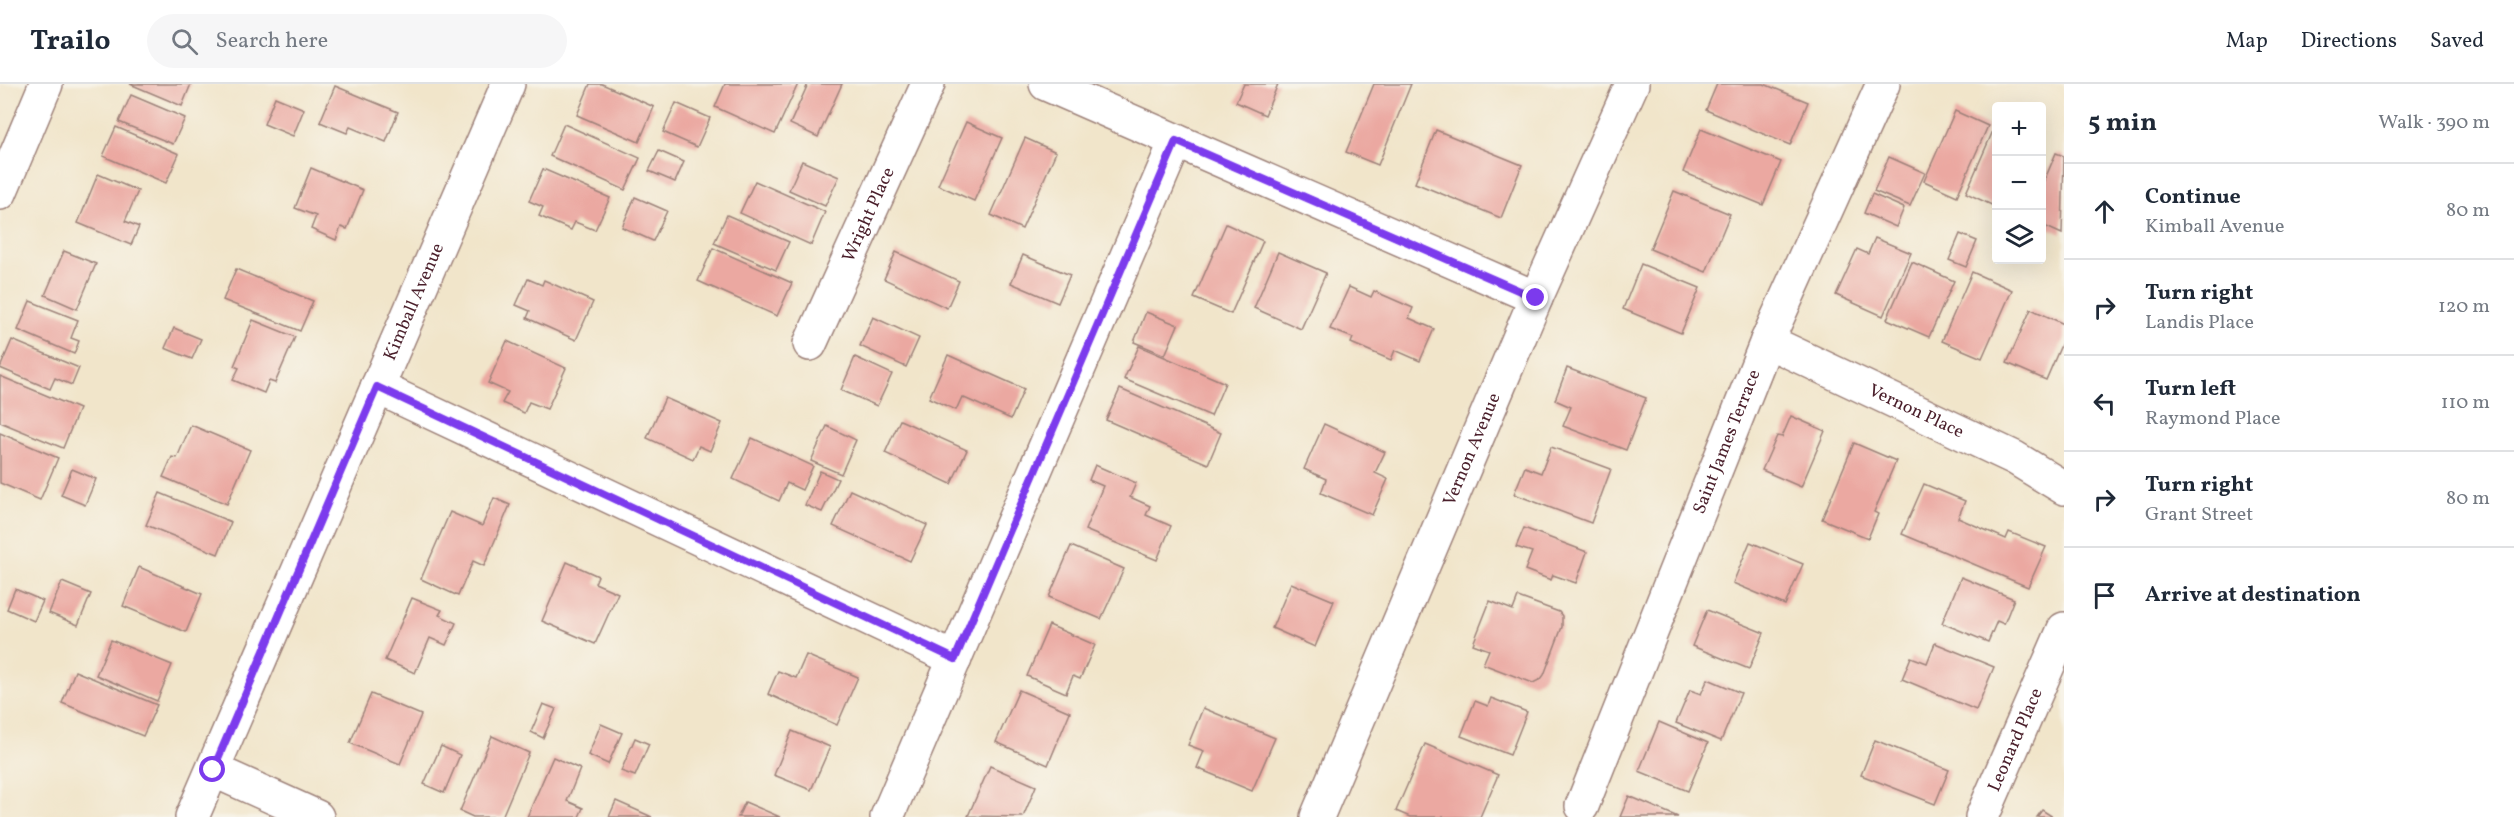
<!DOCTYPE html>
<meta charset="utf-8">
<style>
body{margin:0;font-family:Vollkorn,serif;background:#f6f6f7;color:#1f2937}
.controls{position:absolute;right:18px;top:18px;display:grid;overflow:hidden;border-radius:6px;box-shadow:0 6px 24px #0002}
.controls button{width:54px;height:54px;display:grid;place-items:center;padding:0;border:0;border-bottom:2px solid #e0e1e3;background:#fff;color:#1f2937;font:30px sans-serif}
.stop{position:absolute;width:18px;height:18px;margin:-14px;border:4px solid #7c3aed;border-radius:50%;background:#fff}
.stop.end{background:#7c3aed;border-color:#fff;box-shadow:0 2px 6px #0008}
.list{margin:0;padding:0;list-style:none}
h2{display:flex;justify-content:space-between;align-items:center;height:78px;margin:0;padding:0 24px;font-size:26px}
h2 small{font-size:20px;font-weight:400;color:#747a83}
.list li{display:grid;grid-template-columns:39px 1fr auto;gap:18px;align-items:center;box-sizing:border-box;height:96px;padding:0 24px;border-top:2px solid #e0e1e3}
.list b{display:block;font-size:22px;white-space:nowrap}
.list p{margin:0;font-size:20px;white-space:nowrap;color:#747a83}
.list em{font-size:20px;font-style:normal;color:#747a83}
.icon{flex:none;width:33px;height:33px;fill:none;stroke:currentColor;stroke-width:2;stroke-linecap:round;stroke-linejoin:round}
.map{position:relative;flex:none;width:2064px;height:733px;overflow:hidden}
header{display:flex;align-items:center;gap:36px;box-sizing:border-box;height:84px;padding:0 30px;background:#fff;border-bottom:2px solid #e0e1e3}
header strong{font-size:28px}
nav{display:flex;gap:33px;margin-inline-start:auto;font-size:21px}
.search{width:420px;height:54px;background:#f6f6f7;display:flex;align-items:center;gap:15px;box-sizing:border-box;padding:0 21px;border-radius:33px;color:#747a83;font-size:22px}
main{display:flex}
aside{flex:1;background:#fff}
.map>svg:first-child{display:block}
.building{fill:#eba8a1}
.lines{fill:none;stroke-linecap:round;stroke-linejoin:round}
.minor-casing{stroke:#9e827a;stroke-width:36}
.minor{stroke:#fff;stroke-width:33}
.route{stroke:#7c3aed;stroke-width:8}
.labels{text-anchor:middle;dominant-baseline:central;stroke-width:6;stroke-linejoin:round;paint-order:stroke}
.street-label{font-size:18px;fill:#4a1f2b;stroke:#f7f3e8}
</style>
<header>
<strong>Trailo</strong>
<div class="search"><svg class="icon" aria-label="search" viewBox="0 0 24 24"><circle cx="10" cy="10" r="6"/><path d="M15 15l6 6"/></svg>Search here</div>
<nav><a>Map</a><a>Directions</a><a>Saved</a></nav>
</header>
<main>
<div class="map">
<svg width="2064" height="733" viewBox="0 0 2064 733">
<rect width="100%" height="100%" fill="#f7f3e8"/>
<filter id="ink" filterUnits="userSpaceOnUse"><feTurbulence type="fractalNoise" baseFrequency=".0167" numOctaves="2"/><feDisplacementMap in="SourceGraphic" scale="12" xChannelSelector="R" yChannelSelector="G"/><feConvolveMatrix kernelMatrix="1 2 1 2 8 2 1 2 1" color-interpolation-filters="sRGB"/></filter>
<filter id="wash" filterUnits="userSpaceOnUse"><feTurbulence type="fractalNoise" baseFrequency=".008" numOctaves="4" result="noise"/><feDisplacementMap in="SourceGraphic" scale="24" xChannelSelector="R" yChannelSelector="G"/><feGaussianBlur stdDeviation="1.35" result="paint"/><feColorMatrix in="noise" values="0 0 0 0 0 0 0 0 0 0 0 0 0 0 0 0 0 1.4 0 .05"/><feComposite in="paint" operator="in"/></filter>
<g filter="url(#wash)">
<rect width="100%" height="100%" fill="#f1e5ca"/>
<g id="blocks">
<g class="building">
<polygon points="130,0 191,0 182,22"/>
<polygon points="590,0 602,0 654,23 639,58 577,31"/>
<polygon points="725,0 798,0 775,50 715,23"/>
<polygon points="808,0 842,0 818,53 790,40"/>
<polygon points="1244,0 1278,0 1265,31 1236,18"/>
<polygon points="1374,0 1411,0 1378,81 1346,68"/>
<polygon points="1717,0 1764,0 1808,18 1790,61 1706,26"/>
<polygon points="335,2 398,28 386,58 350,43 347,49 320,38"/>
<polygon points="131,11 185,34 173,60 119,38"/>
<polygon points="275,13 304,25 293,52 264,40"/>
<polygon points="676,19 710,34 697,63 663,48"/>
<polygon points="1955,27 1988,42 1957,112 1924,97"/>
<polygon points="966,38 1002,54 974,117 938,101"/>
<polygon points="564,40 640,74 625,106 550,72"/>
<polygon points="1996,40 1996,123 1966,109"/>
<polygon points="116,43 179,70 166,99 103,72"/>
<polygon points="1701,45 1781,78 1763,121 1683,88"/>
<polygon points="1436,46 1522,81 1501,134 1415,99"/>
<polygon points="1025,54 1056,68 1022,145 991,131"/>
<polygon points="659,67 684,78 675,98 649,87"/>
<polygon points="2056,69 2064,72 2062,150 2042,141 2042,102"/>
<polygon points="1889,73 1925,89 1910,122 1874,107"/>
<polygon points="802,77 839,93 825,122 789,106"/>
<polygon points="311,84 363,106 347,145 341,143 336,156 311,145 316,132 295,124"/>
<polygon points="543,85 610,114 595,146 575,138 571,146 539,132 543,123 529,117"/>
<polygon points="98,90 138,107 125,137 139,143 131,161 78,139"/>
<polygon points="755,97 825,128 811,161 740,129"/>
<polygon points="1674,107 1730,130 1706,188 1650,165"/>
<polygon points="1872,110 1904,124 1896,143 1864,129"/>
<polygon points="635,113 667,127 653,157 622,143"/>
<polygon points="727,131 789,158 776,186 714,159"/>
<polygon points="1226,140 1263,157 1231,230 1194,214"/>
<polygon points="1960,150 1977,157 1966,183 1949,176"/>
<polygon points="1875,154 1911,169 1883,232 1836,211 1857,165 1868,170"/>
<polygon points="713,164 792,199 777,232 698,197"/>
<polygon points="64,167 96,180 77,225 45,211"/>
<polygon points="896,168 959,197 947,224 884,195"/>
<polygon points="1278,168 1326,189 1301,245 1254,224"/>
<polygon points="1023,171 1070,191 1058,219 1011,199"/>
<polygon points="1912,178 1954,197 1929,253 1887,235"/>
<polygon points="1641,180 1700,204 1681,249 1623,225"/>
<polygon points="236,185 313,217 300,247 223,216"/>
<polygon points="1972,188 2012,206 1982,274 1942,257"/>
<polygon points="528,195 542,201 544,196 593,218 576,256 527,234 530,227 516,221"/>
<polygon points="1349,203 1371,213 1374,207 1413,224 1409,234 1434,245 1420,277 1395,266 1391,276 1351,259 1353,254 1330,245"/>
<polygon points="30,217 78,236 71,254 79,257 74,270 18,246"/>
<polygon points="2031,225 2064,240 2064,254 2046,296 2007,279"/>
<polygon points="1146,228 1178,241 1165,271 1134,258"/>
<polygon points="873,233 919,254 906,283 860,262"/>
<polygon points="253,236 295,253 275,299 269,297 264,309 233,296 239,284 234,282"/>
<polygon points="174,244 201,255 192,275 165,264"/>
<polygon points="12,256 79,284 72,301 55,294 50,305 0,284"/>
<polygon points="507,257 566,284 547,325 529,318 524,329 502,319 508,308 488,299"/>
<polygon points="1139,262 1225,299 1211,332 1124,295"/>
<polygon points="948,271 1024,305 1011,335 962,313 956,326 929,314"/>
<polygon points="855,273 892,290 877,322 841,306"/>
<polygon points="1567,284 1646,314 1626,366 1563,342 1571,323 1555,316"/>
<polygon points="0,292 79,325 63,364 0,338"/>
<polygon points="1120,305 1221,349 1208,380 1106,336"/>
<polygon points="665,314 722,339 710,367 699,362 693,375 647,354"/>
<polygon points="1791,332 1825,347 1801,403 1762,386 1777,352 1782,353"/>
<polygon points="900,336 967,366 951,400 885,369"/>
<polygon points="1324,340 1385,368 1375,389 1388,395 1372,431 1321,409 1326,395 1304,385"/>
<polygon points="191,341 250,366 227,420 163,393 172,373 177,374"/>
<polygon points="827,342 856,356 841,390 811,377"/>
<polygon points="0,349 58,374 40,416 0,399"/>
<polygon points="752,354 813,382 802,406 787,399 779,417 733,395"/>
<polygon points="1854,359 1896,377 1874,428 1878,430 1868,454 1822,435"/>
<polygon points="1551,363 1611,385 1591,439 1514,410 1525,383 1541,389"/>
<polygon points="1095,381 1136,399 1130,413 1150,422 1146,431 1171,442 1157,476 1085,446 1103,402 1089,396"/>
<polygon points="72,385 96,395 85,421 61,411"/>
<polygon points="820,387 838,395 822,428 805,421"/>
<polygon points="1924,400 1965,417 1958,434 2006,455 2009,448 2046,463 2028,503 1902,450"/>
<polygon points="850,406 927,441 910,477 833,442"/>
<polygon points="160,409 231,438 218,470 146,441"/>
<polygon points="494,414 510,421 484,482 473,477 458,512 421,495 450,428 482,442"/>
<polygon points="1524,444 1587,468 1576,499 1553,491 1551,496 1525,486 1532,468 1516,463"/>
<polygon points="1750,458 1803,480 1785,521 1733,499"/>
<polygon points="1071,462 1124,485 1101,535 1049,513"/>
<polygon points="567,478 598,492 595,499 618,509 595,560 542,537"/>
<polygon points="139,483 202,510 186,548 123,522"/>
<polygon points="1961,493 2014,515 2004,540 1997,537 1988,558 1942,539"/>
<polygon points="62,498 91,510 78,541 49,529"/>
<polygon points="1291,499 1334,517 1315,563 1272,544"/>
<polygon points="15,505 43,517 34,537 7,525"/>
<polygon points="1518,513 1559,528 1562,532 1562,543 1544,591 1541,595 1533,599 1483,580 1489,566 1473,560 1490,517 1513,526"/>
<polygon points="412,514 442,526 439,531 456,539 446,561 430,554 415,589 385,576"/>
<polygon points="1707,526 1764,549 1749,585 1692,562"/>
<polygon points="1049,541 1095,561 1080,595 1073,592 1066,609 1027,592"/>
<polygon points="111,556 172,581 157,617 96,591"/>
<polygon points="1935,559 1994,583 1976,626 1902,595 1911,573 1927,579"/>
<polygon points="806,571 858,593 837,641 768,610 778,587 796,594"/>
<polygon points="75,587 157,621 143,652 62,619"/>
<polygon points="1708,595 1741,609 1721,657 1676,639 1690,606 1701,610"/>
<polygon points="1019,606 1070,628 1048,681 996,658"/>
<polygon points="371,610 421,631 400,680 350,659"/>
<polygon points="1491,614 1527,628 1510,671 1461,652 1475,617 1488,622"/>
<polygon points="543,620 556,625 543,654 531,648"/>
<polygon points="1203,624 1275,654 1252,707 1197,684 1204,667 1188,661"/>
<polygon points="1659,638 1708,659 1688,707 1639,687"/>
<polygon points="601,640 622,649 608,680 588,671"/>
<polygon points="792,647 830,663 811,706 774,691"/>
<polygon points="492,652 529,669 502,733 473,733 460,727"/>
<polygon points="635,654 649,660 635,692 621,687"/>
<polygon points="1875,656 1949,686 1935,720 1861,691"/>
<polygon points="1425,660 1498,691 1480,733 1410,733 1396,727"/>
<polygon points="441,662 460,671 444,709 424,700"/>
<polygon points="553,673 580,685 567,717 583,724 579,733 527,733"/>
<polygon points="990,682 1036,702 1023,733 968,732"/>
<polygon points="1629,712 1678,733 1620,733"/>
<polygon points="616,717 652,733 609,733"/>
<polygon points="745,718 780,733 738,733"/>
<polygon points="2042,726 2053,733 2037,733"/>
</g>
</g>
</g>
<g filter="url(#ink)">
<use href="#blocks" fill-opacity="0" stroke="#9e827a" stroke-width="1.5"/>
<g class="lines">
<defs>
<g id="minor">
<polyline points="1046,0 1536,214"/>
<polyline points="0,109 46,0"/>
<path id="s1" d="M1767,257l248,117 49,30"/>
<path id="s2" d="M810,260l118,-260"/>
<polyline points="377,303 955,575"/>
<polyline points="213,686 317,733"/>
<path id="s3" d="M1582,722l185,-465 116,-257"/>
<path id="s4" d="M192,733l316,-733"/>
<polyline points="887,733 1176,57"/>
<path id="s5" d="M1317,733l219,-519 96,-214"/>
<path id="s6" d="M1982,733l82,-188"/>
</g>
</defs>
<use href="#minor" class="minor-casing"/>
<use href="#minor" class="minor"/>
</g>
</g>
<g class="lines" filter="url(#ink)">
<polyline class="route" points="213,686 377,303 955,575 1176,57 1536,214"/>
</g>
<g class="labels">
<g class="street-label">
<text stroke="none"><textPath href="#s2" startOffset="142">Wright Place</textPath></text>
<text stroke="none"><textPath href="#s4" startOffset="561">Kimball Avenue</textPath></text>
<text stroke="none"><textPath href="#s1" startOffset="165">Vernon Place</textPath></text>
<text stroke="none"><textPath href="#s3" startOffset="392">Saint James Terrace</textPath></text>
<text stroke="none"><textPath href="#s5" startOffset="399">Vernon Avenue</textPath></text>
<text stroke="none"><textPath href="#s6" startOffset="84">Leonard Place</textPath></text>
</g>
</g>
</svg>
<div class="controls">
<button>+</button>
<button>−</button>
<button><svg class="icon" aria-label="layers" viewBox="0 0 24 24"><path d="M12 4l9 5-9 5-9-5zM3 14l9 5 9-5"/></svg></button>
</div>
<div class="stop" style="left:213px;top:686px"></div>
<div class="stop end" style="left:1536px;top:214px"></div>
</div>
<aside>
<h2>5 min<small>Walk · 390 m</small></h2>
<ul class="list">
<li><svg class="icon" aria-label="ahead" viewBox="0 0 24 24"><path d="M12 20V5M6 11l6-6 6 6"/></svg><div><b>Continue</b><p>Kimball Avenue</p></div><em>80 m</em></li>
<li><svg class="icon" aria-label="right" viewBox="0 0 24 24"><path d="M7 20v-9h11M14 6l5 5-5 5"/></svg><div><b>Turn right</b><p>Landis Place</p></div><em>120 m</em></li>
<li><svg class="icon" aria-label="left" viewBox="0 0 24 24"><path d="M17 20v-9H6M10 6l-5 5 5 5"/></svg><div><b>Turn left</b><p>Raymond Place</p></div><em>110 m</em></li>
<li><svg class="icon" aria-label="right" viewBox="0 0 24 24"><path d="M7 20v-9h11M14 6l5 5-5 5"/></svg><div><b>Turn right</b><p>Grant Street</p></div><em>80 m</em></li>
<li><svg class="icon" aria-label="arrive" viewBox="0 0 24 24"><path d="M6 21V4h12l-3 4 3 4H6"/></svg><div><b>Arrive at destination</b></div></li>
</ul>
</aside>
</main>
